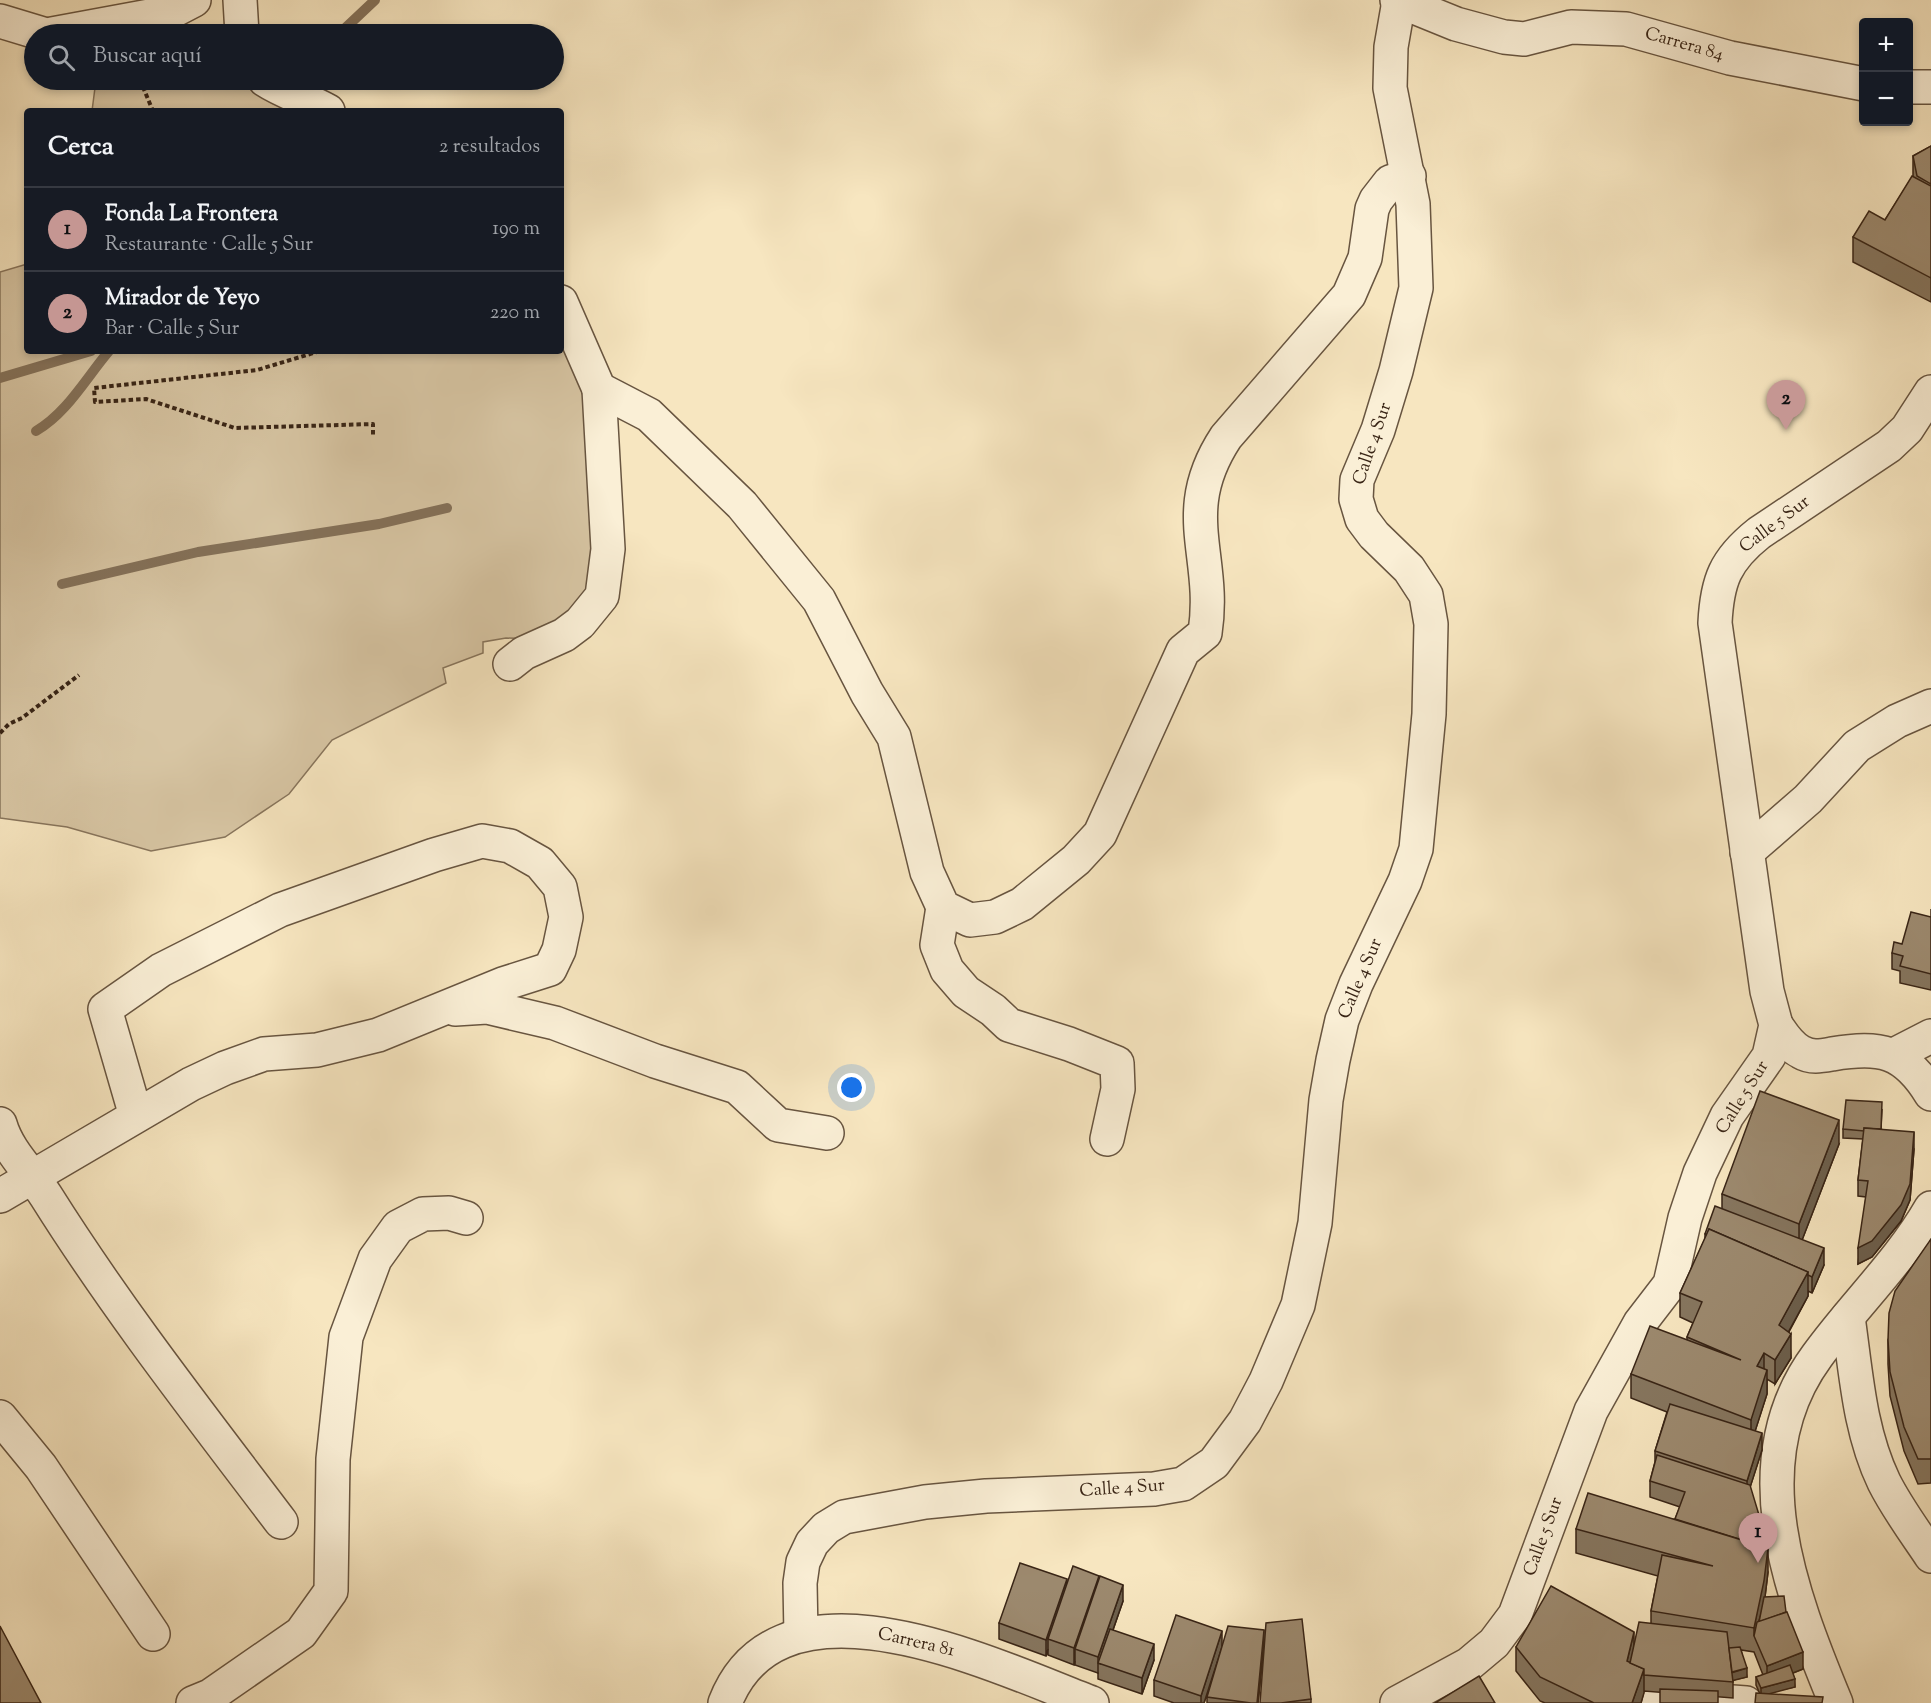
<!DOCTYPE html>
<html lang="es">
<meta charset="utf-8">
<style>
body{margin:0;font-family:"Sorts Mill Goudy",serif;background:#20242c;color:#f1f3f6}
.controls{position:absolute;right:18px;top:18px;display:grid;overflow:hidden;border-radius:6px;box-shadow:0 3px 9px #0003}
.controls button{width:54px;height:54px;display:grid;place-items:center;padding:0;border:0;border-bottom:2px solid #363941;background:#171b24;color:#f1f3f6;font:30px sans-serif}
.you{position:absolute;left:852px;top:1088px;width:21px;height:21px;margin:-15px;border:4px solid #fff;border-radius:50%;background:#1a73e8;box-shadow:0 0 0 9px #1a73e833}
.badge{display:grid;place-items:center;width:39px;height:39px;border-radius:50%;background:#c59692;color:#111;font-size:20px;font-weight:700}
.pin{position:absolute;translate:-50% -50px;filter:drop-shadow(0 2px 3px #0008)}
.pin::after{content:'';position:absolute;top:32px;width:21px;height:18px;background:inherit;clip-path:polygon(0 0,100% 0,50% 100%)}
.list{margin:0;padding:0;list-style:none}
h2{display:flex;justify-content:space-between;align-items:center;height:78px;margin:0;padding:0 24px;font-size:26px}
h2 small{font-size:20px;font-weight:400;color:#9ea1a6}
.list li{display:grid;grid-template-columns:39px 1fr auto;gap:18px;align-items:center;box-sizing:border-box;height:84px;padding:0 24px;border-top:2px solid #363941}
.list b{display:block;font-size:22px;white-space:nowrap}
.list p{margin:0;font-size:20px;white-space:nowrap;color:#9ea1a6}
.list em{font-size:20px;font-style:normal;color:#9ea1a6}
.icon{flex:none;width:33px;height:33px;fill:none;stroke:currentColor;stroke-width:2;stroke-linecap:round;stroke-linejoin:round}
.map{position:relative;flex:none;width:1931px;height:1703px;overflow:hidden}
.search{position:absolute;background:#171b24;box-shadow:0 3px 9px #0003;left:24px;top:24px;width:540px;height:66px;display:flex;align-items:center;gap:15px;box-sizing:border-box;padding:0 21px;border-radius:33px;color:#9ea1a6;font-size:22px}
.panel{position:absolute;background:#171b24;box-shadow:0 3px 9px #0003;left:24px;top:108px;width:540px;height:246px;border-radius:6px}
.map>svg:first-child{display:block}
.green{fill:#d7c5a3;stroke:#88755c;stroke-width:1.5}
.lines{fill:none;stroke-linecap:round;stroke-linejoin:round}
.stream{stroke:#847159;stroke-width:10}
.minor-casing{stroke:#685540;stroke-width:36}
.path{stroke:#392516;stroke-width:4;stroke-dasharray:4.5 3;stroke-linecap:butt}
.minor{stroke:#faefd6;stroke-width:33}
.wall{fill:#86765f;stroke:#392516;stroke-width:1.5}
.shaded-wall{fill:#6d604d;stroke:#392516;stroke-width:1.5}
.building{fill:#9c896e;stroke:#392516;stroke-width:1.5}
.labels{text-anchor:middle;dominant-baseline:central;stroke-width:4.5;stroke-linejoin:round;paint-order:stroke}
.street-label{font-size:18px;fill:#392516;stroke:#faefd6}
</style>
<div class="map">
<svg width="1931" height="1703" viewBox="0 0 1931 1703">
<rect width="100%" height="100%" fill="#f7e6c0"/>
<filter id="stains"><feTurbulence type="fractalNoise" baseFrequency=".00333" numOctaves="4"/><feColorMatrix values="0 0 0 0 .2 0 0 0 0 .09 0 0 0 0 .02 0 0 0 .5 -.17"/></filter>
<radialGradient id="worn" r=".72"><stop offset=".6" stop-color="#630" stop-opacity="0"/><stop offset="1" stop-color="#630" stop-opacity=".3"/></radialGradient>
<g class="green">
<polygon points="96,80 245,80 257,92 308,111 92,111"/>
<polygon points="27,264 27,351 561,351 561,318 586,387 595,562 584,606 536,639 506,638 483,642 483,653 443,668 446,683 332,740 289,794 225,837 151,851 67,827 0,818 0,272"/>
</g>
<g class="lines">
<g class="stream">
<polyline points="339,34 375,0"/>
<polyline points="0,378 91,351"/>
<path d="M36,431c31,-18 50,-53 73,-80"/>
<polyline points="62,584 198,552 379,524 447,508"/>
</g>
<defs>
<g id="minor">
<polyline points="240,0 242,34"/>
<polyline points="1397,0 1456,24 1504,37 1524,39 1571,27 1626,29 1730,58 1864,84"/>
<polyline points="0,21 43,34"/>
<polyline points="52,34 171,12 194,0"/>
<path d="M265,80c20,13 42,19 63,31"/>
<polyline points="1908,87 1931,87"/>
<path d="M561,302l38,87 50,26 93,90 77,95 48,93 27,44 33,135 16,35 27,13 25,-3 27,-13 54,-44 24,-26 83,-183 22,-18c12,-78 -29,-120 21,-196l123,-142 16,-37 7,-49 4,-9 14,-18 19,-6"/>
<polyline points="510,664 524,653 564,635 580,623 602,596 608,549 599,389"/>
<polyline points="1747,852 1808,799 1857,746 1897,721 1931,706"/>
<polyline points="943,907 937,945 947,970 966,992 993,1010 1009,1025 1069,1044 1117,1063 1118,1089 1107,1139"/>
<polyline points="455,1009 487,1007 555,1023 655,1061 737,1087 778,1125 827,1133"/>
<path d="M1776,1025c7,10 13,21 25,27 10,6 20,4 31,2 48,-8 72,-4 99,40"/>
<polyline points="1894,1055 1931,1036"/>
<path d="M0,1124c8,28 30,47 46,72 71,113 154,219 235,326"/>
<polyline points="0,1196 191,1084 225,1068 264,1054 317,1050 378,1035 503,984 550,969 559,950 566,917 560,887 540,863 510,846 482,841 434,855 280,910 161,970 105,1009 136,1116"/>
<path d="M1848,1317c8,55 11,113 36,165 13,26 31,50 47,74"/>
<polyline points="0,1417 41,1467 153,1634"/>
<polyline points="801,1635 800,1583 803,1562 812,1543 826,1528 844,1517 925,1502 986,1496 1154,1489 1183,1484 1214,1463 1245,1421 1266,1381 1298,1305 1315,1223 1326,1100 1333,1060 1342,1020 1356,984 1405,881 1416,849 1429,714 1431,624 1426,595 1409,569 1374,535 1362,519 1356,499 1357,480 1378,430 1396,371 1416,288 1413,204 1390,88 1391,47 1399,1"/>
<polyline points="193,1703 210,1696 301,1633 331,1591 333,1459 346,1337 375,1259 398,1227 423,1214 449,1213 466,1218"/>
<path d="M725,1703c55,-142 272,-36 367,0"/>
<path d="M1397,1703l72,-39 25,-21 21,-28 76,-204 49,-88 30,-39 15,-66 15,-45 27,-57 42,-60 7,-31 -9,-34 -52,-368c2,-42 10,-63 44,-90l130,-87 18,-17 24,-37"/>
<polyline points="1655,1703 1664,1697 1746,1703"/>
<path d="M1836,1703c-45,-109 -97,-241 -19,-347 36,-50 83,-94 114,-148"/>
</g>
</defs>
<use href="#minor" class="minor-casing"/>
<g class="path">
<polyline points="140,80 153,111"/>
<polyline points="320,351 257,370 94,388 95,402 146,399 235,428 373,424 373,436"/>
<polyline points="0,733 9,724 22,718 79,675"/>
</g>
<use href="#minor" class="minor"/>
</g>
<g class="wall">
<polygon points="1931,146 1931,302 1853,262 1853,237 1885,220 1913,176 1913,156"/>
<polygon points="1931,909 1931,990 1900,983 1900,971 1892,969 1892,953 1902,944 1931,917"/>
<polygon points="1882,1110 1881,1129 1914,1149 1910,1200 1901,1221 1872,1257 1858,1264 1866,1197 1858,1196 1858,1180 1863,1139 1843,1138 1843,1129"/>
<polygon points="1839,1144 1802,1240 1824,1265 1812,1293 1808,1291 1808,1296 1789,1332 1791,1358 1775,1384 1767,1379 1767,1394 1755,1431 1762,1450 1750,1487 1759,1532 1756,1544 1768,1572 1765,1597 1786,1612 1803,1669 1793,1673 1795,1687 1760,1694 1756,1685 1756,1677 1763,1675 1754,1652 1741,1650 1747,1677 1733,1680 1733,1698 1644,1691 1641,1703 1545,1703 1540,1701 1516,1671 1516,1647 1634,1646 1651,1623 1651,1611 1658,1576 1576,1553 1576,1529 1675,1519 1680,1507 1650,1497 1650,1481 1655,1462 1655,1451 1667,1412 1631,1398 1631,1374 1687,1340 1687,1337 1693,1323 1680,1317 1680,1293 1705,1239 1705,1234 1722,1209 1722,1194"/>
<polygon points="1931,1239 1931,1483 1918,1484 1904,1451 1890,1396 1888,1364 1888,1340"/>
<polygon points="1099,1580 1123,1601 1113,1630 1154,1660 1142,1694 1098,1679 1098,1673 1075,1665 1075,1661 1074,1665 1048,1655 1048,1649 1046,1656 999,1639 999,1623 1067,1584"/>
<polygon points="1222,1645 1264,1646 1258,1703 1207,1703 1207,1697 1218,1660 1204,1703 1174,1703 1154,1696 1154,1680"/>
<polygon points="1311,1699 1311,1703 1260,1703"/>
</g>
<g class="shaded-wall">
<polygon points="1839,1120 1839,1144 1799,1248 1799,1224"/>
<polygon points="1914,1132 1914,1149 1910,1200 1901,1221 1872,1257 1858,1264 1858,1248"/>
<polygon points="1824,1248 1824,1265 1812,1293 1812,1277"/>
<polygon points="1808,1272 1808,1296 1779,1349 1779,1325"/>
<polygon points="1791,1334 1791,1358 1775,1384 1775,1360"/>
<polygon points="1764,1353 1764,1376 1767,1370 1767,1394 1751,1444 1751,1420 1757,1366"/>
<polygon points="1762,1433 1762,1450 1747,1497 1747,1481"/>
<polygon points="1759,1515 1759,1532 1751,1565 1751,1549"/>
<polygon points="1768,1548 1768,1572 1764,1605 1754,1636 1754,1628"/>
<polygon points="1099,1576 1099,1592 1075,1649 1075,1661 1074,1665 1074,1648"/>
<polygon points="1067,1579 1067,1595 1048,1639 1048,1649 1046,1656 1046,1640"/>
<polygon points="1123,1585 1123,1601 1101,1664 1098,1663 1098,1674 1098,1657"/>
<polygon points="1264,1630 1264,1646 1258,1703 1257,1703"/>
<polygon points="1222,1631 1222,1647 1204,1703 1201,1703 1201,1696"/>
<polygon points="1634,1632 1634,1656 1631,1670 1627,1661"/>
<polygon points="1154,1644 1154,1660 1142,1694 1142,1678"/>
<polygon points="1803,1652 1803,1669 1767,1683 1767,1666"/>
<polygon points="1747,1668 1747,1677 1731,1681 1731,1673"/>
<polygon points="1644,1669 1644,1693 1641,1703 1632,1703"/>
<polygon points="1795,1679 1795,1687 1761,1696 1761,1688"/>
</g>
<g class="building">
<polygon points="1931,146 1931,184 1917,176 1913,156"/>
<polygon points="1912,176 1931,186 1931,278 1853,237 1869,211 1885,220"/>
<polygon points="1911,912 1931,917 1931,974 1900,966 1903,956 1892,953 1894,942 1902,944"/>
<polygon points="1760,1091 1839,1120 1799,1224 1722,1194"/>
<polygon points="1846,1100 1882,1102 1881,1129 1864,1128 1864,1131 1843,1129"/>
<polygon points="1864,1128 1914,1132 1910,1184 1901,1205 1872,1241 1858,1248 1868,1181 1858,1180"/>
<polygon points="1715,1206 1824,1248 1812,1277 1808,1275 1808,1272 1709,1229 1707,1235 1705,1234"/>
<polygon points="1709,1229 1808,1272 1779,1325 1791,1334 1775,1360 1764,1353 1757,1366 1767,1370 1751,1420 1631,1374 1650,1326 1741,1360 1687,1337 1702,1302 1680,1293"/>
<polygon points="1931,1239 1931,1459 1918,1459 1904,1427 1890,1372 1888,1340 1889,1313 1895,1291"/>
<polygon points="1670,1404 1762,1433 1747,1481 1655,1451"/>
<polygon points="1657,1455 1750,1485 1759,1515 1752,1543 1675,1519 1685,1492 1650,1481"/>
<polygon points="1588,1493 1768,1548 1764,1581 1754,1628 1651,1611 1662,1555 1713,1566 1576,1529"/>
<polygon points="1020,1563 1067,1579 1046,1640 999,1623"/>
<polygon points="1073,1566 1099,1576 1074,1648 1048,1639"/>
<polygon points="1100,1576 1123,1585 1098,1657 1075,1649"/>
<polygon points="1551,1586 1634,1632 1627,1661 1644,1669 1632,1703 1594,1703 1540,1677 1516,1647"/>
<polygon points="1784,1596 1786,1612 1759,1622 1764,1597"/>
<polygon points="1787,1612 1803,1652 1767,1666 1754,1636 1757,1622"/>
<polygon points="1176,1615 1222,1631 1201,1696 1154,1680"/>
<polygon points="1302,1619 1311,1699 1281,1703 1260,1703 1266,1623"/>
<polygon points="1639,1622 1727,1632 1733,1682 1644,1675 1644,1669 1630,1663"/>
<polygon points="0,1626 41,1703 0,1703"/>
<polygon points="1228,1626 1264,1630 1257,1703 1251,1703 1207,1697"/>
<polygon points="1110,1629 1154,1644 1142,1678 1098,1663"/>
<polygon points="1740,1647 1747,1668 1732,1672 1729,1648"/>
<polygon points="1790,1665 1795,1679 1761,1688 1756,1677"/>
<polygon points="1479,1676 1495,1703 1435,1703"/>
<polygon points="1660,1689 1718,1691 1718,1703 1660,1703"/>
<polygon points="1756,1693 1823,1697 1822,1703 1755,1703"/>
</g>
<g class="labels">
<g class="street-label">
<text transform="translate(1684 45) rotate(16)">Carrera 84</text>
<text transform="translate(1373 444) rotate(-71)">Calle 4 Sur</text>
<text transform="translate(1775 525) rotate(-37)">Calle 5 Sur</text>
<text transform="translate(1361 979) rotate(-67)">Calle 4 Sur</text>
<text transform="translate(1743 1098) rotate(-58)">Calle 5 Sur</text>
<text transform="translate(1122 1489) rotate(-4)">Calle 4 Sur</text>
<text transform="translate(1544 1537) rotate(-70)">Calle 5 Sur</text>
<text transform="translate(916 1643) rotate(13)">Carrera 81</text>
</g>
</g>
<rect width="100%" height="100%" filter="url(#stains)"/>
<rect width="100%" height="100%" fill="url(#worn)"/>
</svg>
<div class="controls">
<button>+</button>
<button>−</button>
</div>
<div class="you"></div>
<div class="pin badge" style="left:1758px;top:1563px">1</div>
<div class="pin badge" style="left:1786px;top:430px">2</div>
<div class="search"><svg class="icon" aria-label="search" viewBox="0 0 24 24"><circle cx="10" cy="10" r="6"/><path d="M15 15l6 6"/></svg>Buscar aquí</div>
<section class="panel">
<h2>Cerca<small>2 resultados</small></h2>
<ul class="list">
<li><span class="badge">1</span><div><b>Fonda La Frontera</b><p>Restaurante · Calle 5 Sur</p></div><em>190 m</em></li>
<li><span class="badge">2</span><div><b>Mirador de Yeyo</b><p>Bar · Calle 5 Sur</p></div><em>220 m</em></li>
</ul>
</section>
</div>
